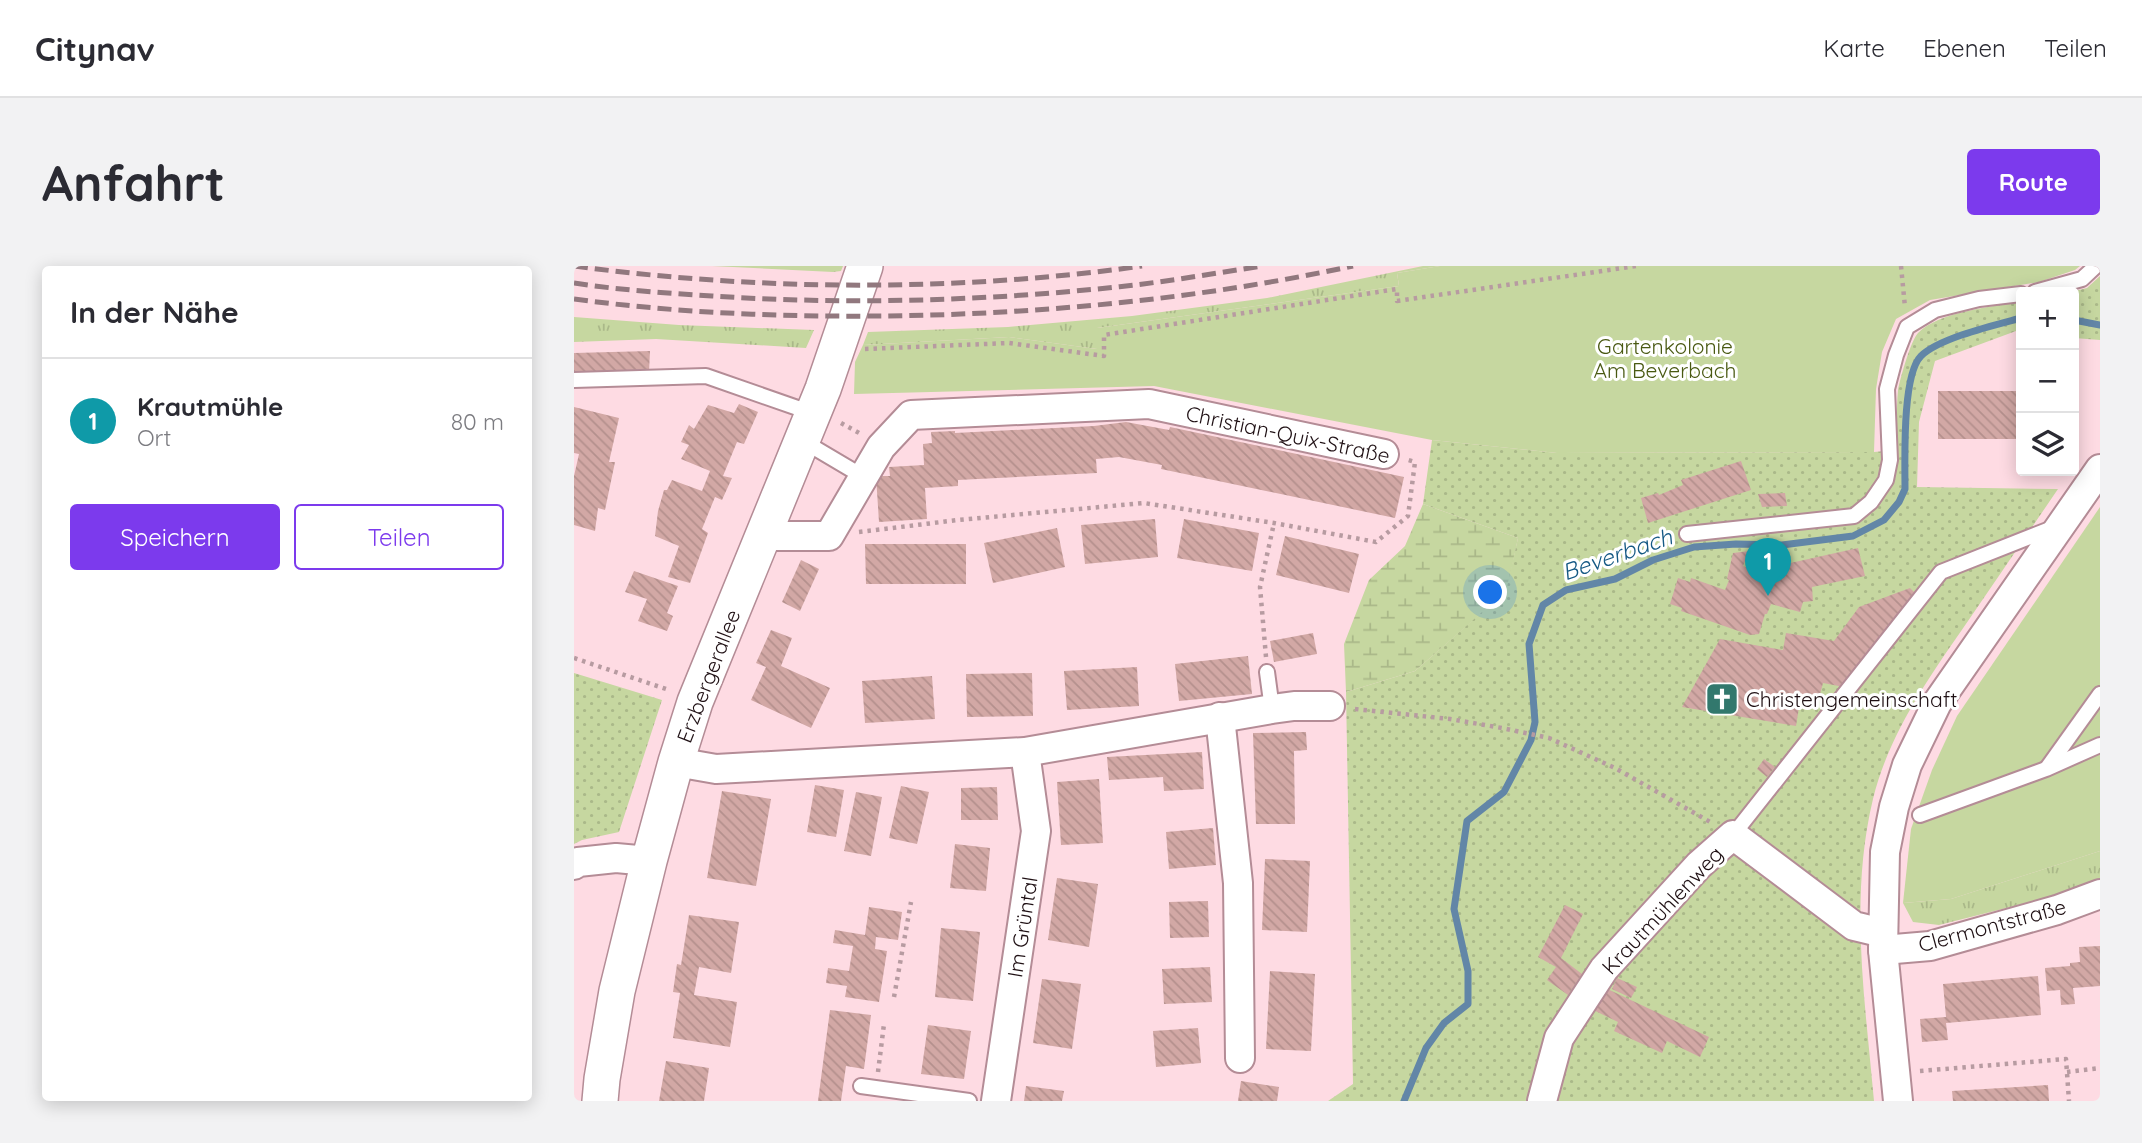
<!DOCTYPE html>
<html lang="de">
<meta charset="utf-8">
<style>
body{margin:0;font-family:Quicksand,sans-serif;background:#f2f2f3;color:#2b2b33}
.controls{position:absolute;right:21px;top:21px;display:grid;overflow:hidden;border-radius:7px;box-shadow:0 4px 18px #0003}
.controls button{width:63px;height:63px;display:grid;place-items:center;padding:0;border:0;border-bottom:2px solid #e1e1e2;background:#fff;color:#2b2b33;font:35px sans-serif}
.you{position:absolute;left:917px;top:327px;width:24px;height:24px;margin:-18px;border:5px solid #fff;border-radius:50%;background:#1a73e8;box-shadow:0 0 0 10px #1a73e833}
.badge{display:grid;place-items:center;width:46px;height:46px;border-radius:50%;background:#7c3aed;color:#fff;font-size:23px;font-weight:700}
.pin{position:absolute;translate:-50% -58px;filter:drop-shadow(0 2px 4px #0008)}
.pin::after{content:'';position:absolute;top:37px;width:24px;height:21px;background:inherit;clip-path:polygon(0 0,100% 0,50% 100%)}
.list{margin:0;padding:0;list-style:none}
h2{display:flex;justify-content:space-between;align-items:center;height:91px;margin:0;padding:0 28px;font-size:30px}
h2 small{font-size:23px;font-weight:400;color:#7c7c81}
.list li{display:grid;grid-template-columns:46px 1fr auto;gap:21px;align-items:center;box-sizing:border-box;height:126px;padding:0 28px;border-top:2px solid #e1e1e2}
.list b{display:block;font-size:26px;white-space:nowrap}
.list p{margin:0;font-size:23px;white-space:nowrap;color:#7c7c81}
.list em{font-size:23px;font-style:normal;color:#7c7c81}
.actions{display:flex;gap:14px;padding:21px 28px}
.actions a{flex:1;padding:16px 0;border:2px solid #7c3aed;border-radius:7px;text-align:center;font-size:24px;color:#7c3aed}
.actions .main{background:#7c3aed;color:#fff}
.icon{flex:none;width:38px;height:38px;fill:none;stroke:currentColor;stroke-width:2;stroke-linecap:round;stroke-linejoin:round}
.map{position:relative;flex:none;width:1526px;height:835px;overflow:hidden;border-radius:7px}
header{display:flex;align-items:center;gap:42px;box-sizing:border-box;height:98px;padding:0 35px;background:#fff;border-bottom:2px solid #e1e1e2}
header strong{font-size:33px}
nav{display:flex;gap:38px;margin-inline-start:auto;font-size:24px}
.intro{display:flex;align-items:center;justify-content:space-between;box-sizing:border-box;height:168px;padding:0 42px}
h1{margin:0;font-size:49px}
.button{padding:18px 32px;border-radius:7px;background:#7c3aed;color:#fff;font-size:24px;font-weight:700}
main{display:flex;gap:42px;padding:0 42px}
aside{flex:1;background:#fff;border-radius:7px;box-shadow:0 4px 18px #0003}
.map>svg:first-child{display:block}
.grass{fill:url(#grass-tufts)}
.wetland{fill:url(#wetland-marsh)}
.park{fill:url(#park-dots)}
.garden{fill:#c6d7a0}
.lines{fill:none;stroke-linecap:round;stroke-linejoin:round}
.stream{stroke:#6286a7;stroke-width:7}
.building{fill:url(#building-back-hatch)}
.service-casing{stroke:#b48c96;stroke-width:18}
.minor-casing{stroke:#b48c96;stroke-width:32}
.tertiary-casing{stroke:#b48c96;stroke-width:38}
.path{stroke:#b79ba1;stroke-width:4.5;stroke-dasharray:3.5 5;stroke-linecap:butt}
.service{stroke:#fff;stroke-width:14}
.minor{stroke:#fff;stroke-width:28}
.tertiary{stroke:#fff;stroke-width:35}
.rail{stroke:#91787e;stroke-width:5;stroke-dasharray:14 7;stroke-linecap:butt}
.labels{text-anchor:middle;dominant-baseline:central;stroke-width:6;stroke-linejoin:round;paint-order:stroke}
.park-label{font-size:21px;fill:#495912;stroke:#fff}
.street-label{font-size:21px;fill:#1f1014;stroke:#fff}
.poi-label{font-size:21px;fill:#1f1014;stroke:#fff;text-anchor:start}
.water-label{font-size:23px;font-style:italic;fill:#155984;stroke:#fff}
</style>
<header>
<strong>Citynav</strong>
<nav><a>Karte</a><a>Ebenen</a><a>Teilen</a></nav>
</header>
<div class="intro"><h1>Anfahrt</h1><a class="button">Route</a></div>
<main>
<aside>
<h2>In der Nähe<small></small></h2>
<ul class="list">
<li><span class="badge" style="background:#0f9aa8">1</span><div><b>Krautmühle</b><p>Ort</p></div><em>80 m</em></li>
</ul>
<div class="actions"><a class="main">Speichern</a><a>Teilen</a></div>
</aside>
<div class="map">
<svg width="1526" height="835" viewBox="0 0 1526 835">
<defs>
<pattern id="grass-tufts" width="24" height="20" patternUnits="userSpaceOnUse" patternTransform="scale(1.75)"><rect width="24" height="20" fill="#c6d7a0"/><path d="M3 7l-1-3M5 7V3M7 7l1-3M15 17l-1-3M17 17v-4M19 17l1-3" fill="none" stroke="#aab889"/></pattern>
<pattern id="wetland-marsh" width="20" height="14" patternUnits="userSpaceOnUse" patternTransform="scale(1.75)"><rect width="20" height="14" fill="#c6d7a0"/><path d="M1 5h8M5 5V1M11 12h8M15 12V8" fill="none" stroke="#aab889"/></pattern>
<pattern id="park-dots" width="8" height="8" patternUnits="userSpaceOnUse" patternTransform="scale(1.75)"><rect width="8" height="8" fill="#c6d7a0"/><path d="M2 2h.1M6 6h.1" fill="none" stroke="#aab889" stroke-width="1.8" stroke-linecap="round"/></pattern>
<pattern id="building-back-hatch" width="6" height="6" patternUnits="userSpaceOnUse" patternTransform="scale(1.75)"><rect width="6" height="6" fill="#d2a8a5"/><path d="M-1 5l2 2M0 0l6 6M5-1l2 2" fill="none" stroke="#b4908d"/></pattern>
</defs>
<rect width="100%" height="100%" fill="#fedbe3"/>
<g class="grass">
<polygon points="138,0 269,0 267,5 259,6"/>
<polygon points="849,0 866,0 823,7 825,20 523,62 523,83 435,71 289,79 294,66 434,61 558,50 693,32"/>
<polygon points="0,51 105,59 240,64 232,82 82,73 0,76"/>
<polygon points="1526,585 1526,614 1504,624 1365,659 1339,656 1329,637 1377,633"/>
</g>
<polygon class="wetland" points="849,238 944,272 933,325 841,405 772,426 770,378 795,314 831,280"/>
<g class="park">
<polygon points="1526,10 1526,74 1500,72 1500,26 1497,26 1513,22"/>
<path d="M1447,36v30l-5,-1 -81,30 -16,61 -2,65 141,2c-30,44 -60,88 -90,132 -38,55 -79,112 -95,178 -24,100 -8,201 1,302h-546l25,-17 -7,-392 69,-21 91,-80 12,-53 -95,-34 9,-64 125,13 317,-1 21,-2c3,-20 1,-41 3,-60 2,-11 13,-50 20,-57 20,-21 76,-27 103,-31z"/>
<polygon points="0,407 88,434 45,566 8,574 0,578"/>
</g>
<g class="garden">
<polygon points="866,0 1506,0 1501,4 1465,16 1356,34 1322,53 1308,86 1302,123 1300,186 983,187 858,174 580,120 280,128 281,96 289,79 435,71 523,83 523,62 825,20 823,7"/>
<polygon points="1526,241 1526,585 1377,633 1329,637 1337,563 1358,504 1383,450"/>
</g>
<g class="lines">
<g class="stream">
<polyline points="1500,54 1526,59"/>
<path d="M830,835l22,-53 18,-25 24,-19v-33l-14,-62 13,-88 37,-29 27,-52 4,-18 -6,-78 14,-39 23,-15 49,-11 38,-19 41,-13 42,-3 46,1 71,-9 31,-16 15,-18 6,-13c0,-29 -3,-114 16,-133 18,-18 74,-31 100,-38"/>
</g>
</g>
<g class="building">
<polygon points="76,85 75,106 0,112 0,87"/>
<rect x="1364" y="125" width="83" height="48"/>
<polygon points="165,138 184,146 170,178 163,176 149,210 158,212 148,234 141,231 128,263 134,267 116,317 94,311 105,280 81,270 84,245 90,224 93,224 98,214 128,225 136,205 107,193 115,179 107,176 115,159 120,163 134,139 160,147"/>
<polygon points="0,141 45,152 35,196 41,196 31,244 24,242 21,265 0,259 0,210 5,188 0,187"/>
<polygon points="552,156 595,164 596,161 830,211 821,252 587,203 588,199 545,191 522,193 523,207 384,214 384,220 351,222 353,253 305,256 302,210 316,210 315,201 350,199 349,178 358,177 357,166 381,165 381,167 520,160"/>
<polygon points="1167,195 1177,224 1074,257 1067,232 1084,227 1085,229 1109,219 1107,214"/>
<polygon points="1211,227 1213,240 1188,241 1184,228"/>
<polygon points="581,253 584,291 511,298 507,259"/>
<polygon points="610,253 685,267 678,305 603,292"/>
<polygon points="483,262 491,301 419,317 410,277"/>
<polygon points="711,270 785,288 775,327 702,309"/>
<polygon points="291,278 392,278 392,318 292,318"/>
<polygon points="1284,282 1291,310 1238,321 1239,335 1229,336 1226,346 1197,338 1193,348 1191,348 1185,368 1176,369 1107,345 1108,342 1096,338 1104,312 1116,316 1117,312 1151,324 1155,314 1153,313 1159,287 1175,285 1169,300 1193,310 1195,306 1207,312 1212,298"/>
<polygon points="227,294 245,303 226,345 208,336"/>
<polygon points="60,305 104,320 93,347 99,350 93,365 64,355 73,333 51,326"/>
<polygon points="1336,322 1342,328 1270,421 1249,417 1245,432 1227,429 1222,460 1108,441 1146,373 1209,384 1212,367 1260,375 1285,341"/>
<polygon points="197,364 218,372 207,400 256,422 237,462 177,434 192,401 182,397"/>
<polygon points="739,367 743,388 700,396 696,375"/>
<polygon points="674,390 678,428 605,435 601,398"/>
<polygon points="563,401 565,440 493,444 490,405"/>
<polygon points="458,407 459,450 393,451 392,408"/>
<polygon points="358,410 361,453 291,457 288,415"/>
<polygon points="732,466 733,484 720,485 721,558 682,558 679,467"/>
<polygon points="628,486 630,523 590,525 589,511 535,514 533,491"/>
<polygon points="1190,493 1201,501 1193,511 1183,503"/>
<polygon points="525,513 529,577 487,579 483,516"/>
<polygon points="241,519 270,524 262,571 233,566"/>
<polygon points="327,520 355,526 343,578 315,572"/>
<polygon points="423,521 424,554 387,554 387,522"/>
<polygon points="148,525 197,533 182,620 133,612"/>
<polygon points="282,526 308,531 297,590 270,585"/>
<polygon points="639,562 642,599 595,603 592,566"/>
<polygon points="381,578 416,582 412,625 376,622"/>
<polygon points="691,593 736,595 733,666 688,664"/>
<polygon points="483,612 524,618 515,681 474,674"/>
<polygon points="634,635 635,671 596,672 595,636"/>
<polygon points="991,639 1009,648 987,692 1008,708 994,729 973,714 982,701 964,691"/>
<polygon points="295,641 328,646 324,674 302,671 301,683 313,685 305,736 271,731 273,720 252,717 254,702 275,705 279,680 259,677 261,664 291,669"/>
<polygon points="115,649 165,656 157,707 125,701 120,729 163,736 156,781 99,772 106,727 99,726 103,698 107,699"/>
<polygon points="367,662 406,666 399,735 361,731"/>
<polygon points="1526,680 1526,720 1499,722 1501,738 1487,739 1486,724 1473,725 1471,702 1496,700 1496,697 1506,696 1505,681"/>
<polygon points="636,701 638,736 590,738 588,703"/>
<polygon points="696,705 741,708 737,785 692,783"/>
<polygon points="1464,710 1467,749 1372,757 1374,774 1348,776 1346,753 1372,751 1369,718"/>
<polygon points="1043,712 1063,721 1057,732 1038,723"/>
<polygon points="468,713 507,718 498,783 459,777"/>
<polygon points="1025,719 1135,771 1126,791 1093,775 1088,787 1040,765 1044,756 1011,740"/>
<polygon points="256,744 297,749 290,803 272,800 267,835 244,835"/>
<polygon points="354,759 397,765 390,813 347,808"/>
<polygon points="624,762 627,797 582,801 579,765"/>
<polygon points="92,795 135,802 130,835 85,835"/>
<polygon points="667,815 705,821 703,835 664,835"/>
<polygon points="1474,819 1475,835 1379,835 1378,825"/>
<polygon points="452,820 490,825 488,835 450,835"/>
</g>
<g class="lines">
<defs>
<g id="service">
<polyline points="1461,26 1508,13 1522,0"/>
<polyline points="0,114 132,110 238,147"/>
<polyline points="229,175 278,204"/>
<polyline points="1113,268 1280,250 1297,236 1312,214 1316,194 1313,123 1322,89 1333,61 1361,44 1405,33 1447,28"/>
<polyline points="693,406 698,443"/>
<polyline points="1473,502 1526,428"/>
<polyline points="1346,549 1472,503 1526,479"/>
<polyline points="1159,569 1367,306 1481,261"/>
<polyline points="287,820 395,835"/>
</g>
<g id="minor">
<polyline points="188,270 255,270 307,181 337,149 575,138 810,188"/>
<polyline points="646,451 664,617 666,792"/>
<polyline points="102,496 142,503 451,486 698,443 720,440 756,440"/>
<polyline points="0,599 4,596 42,592 75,595"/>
<polyline points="1309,684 1356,680 1483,644 1526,628"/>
<polyline points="422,835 462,565 451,486"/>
<polyline points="968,835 985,772 1030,703 1125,599 1159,569 1280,660 1309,667"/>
<polyline points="1324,835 1309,684 1311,586 1320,541 1333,499 1363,437 1526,203"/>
</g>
<polyline id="tertiary" points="26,835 28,813 43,725 75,595 102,496 121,436 249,123 291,0"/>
</defs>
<use href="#service" class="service-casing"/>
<use href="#minor" class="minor-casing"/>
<use href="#tertiary" class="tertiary-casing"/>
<g class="path">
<polyline points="1327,0 1331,41"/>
<polyline points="291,83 435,77 530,90 530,69 823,23 823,35 1062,0"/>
<polyline points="267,157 287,168"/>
<polyline points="285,266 384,254 570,237 700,257 802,276 834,250 841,196 831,193"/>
<polyline points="692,391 686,321 700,257"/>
<polyline points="0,392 95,424"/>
<polyline points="781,443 876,453 928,462 975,472 1041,502 1138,557"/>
<polyline points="320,731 337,636"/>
<polyline points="1346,805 1492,793 1495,835"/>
<polyline points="304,806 310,758"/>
<polyline points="1493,806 1526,802"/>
</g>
<use href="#service" class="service"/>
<use href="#minor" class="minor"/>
<use href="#tertiary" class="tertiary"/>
<g class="rail">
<path d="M0,0c185,25 384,26 568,0"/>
<path d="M0,17c45,7 92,10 138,13 137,9 276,5 414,-10 45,-5 91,-13 136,-20"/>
<path d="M0,33c103,14 208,18 312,17 157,-2 313,-17 467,-50"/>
</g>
</g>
<defs>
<symbol id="church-square" viewBox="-11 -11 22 22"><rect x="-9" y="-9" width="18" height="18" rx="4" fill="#32786d" stroke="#fff"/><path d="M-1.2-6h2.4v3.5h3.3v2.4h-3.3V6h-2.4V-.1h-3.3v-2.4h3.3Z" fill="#fff"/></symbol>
</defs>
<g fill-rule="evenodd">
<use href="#church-square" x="1129" y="414" width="38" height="38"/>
</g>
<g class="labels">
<g class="park-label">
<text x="1091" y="80">Gartenkolonie<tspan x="1091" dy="24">Am Beverbach</tspan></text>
</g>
<g class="street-label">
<text transform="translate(714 168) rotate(12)">Christian-Quix-Straße</text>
<text transform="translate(134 410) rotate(-69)">Erzbergerallee</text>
<text transform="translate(1088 644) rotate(-47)">Krautmühlenweg</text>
<text transform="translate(1418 659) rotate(-15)">Clermontstraße</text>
<text transform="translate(448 661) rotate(-81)">Im Grüntal</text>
</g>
<g class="poi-label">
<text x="1172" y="433">Christengemeinschaft</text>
</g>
<g class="water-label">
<text transform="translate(1043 288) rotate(-19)">Beverbach</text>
</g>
</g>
</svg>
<div class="controls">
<button>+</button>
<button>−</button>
<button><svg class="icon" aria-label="layers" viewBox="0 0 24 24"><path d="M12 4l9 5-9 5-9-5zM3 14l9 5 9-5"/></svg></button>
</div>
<div class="you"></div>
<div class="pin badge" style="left:1194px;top:330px;background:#0f9aa8">1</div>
</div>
</main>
